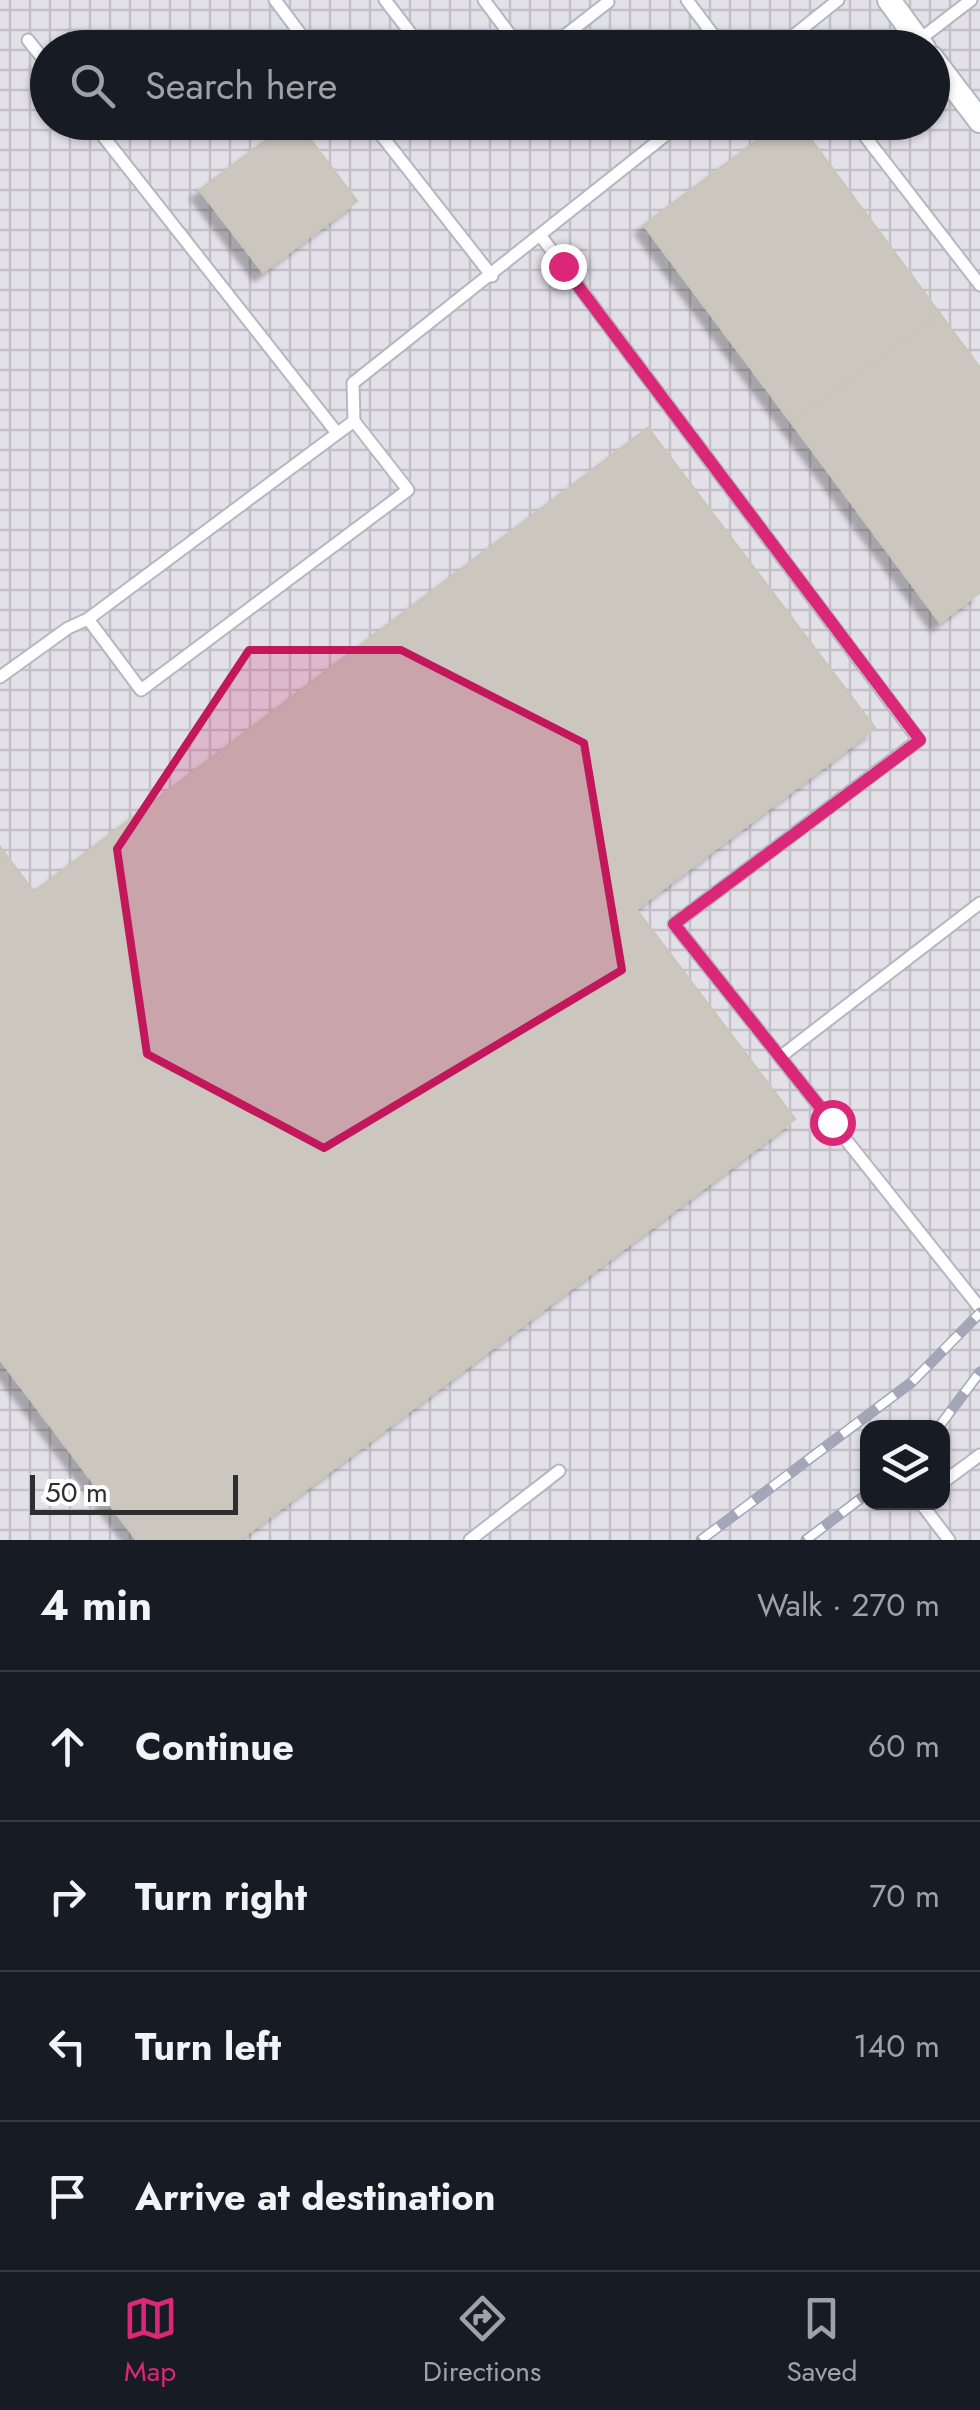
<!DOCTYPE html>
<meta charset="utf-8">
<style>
body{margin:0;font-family:Jost,sans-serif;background:#242831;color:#f1f3f6}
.controls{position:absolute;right:30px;bottom:30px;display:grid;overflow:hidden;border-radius:20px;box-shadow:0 2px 8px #0004}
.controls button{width:90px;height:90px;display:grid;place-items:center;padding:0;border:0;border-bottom:2px solid #363941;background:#171b24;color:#f1f3f6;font:50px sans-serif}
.scale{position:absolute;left:30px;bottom:25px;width:208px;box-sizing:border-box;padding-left:10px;border:5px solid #2e2e2e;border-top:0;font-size:28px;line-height:35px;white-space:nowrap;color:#2e2e2e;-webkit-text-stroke:8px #fff;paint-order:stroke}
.stop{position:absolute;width:30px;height:30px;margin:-22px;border:8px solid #db2777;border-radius:50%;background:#fff}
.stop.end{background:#db2777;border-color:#fff;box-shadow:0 2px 10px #0008}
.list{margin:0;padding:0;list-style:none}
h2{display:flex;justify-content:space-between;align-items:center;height:130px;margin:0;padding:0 40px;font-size:42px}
h2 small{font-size:32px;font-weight:400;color:#9ea1a6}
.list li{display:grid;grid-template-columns:65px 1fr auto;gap:30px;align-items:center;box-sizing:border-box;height:150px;padding:0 40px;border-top:2px solid #363941}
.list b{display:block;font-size:38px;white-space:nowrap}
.list em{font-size:32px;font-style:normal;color:#9ea1a6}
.icon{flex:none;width:55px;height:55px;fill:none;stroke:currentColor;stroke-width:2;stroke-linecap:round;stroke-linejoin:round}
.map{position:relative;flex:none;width:980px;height:1540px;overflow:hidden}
.search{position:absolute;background:#171b24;box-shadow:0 2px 8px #0004;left:30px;right:30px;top:30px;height:110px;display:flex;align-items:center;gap:25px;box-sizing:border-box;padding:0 35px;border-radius:55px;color:#9ea1a6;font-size:38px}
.sheet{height:730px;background:#171b24}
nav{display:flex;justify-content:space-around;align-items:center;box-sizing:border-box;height:140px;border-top:2px solid #363941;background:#171b24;font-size:28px;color:#9ea1a6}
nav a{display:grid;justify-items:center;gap:5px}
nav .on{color:#db2777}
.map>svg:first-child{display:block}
.industrial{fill:url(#industrial-grid);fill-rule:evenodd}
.building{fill:#cbc7bf;stroke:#cbc5ba;stroke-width:2.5;filter:url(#shadow)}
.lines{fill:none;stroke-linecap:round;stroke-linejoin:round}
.service-casing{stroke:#b4b7c1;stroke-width:15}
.minor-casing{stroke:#b4b7c1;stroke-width:26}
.service{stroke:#fff;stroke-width:11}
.minor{stroke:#fff;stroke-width:22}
.rail-casing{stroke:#a3a6b8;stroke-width:11}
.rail{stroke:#fff;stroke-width:8;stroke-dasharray:22;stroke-linecap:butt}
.route{stroke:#db2777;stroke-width:12}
.marked{fill:#c2185b;fill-opacity:0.2;stroke:#c2185b;stroke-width:8;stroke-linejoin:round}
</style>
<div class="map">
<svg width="980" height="1540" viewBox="0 0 980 1540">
<defs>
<pattern id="industrial-grid" width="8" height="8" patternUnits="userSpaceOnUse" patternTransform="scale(2.5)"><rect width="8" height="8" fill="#e3e1e8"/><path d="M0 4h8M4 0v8" fill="none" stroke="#c3c1c7"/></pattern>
<filter id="shadow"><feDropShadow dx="-9" dy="9" stdDeviation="2.5" flood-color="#0004"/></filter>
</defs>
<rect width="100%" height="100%" fill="#efe9e1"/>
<path class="industrial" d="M0,0h980v1540h-980zM48,48h884v74h-884zM868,1428h74v74h-74z"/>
<g class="building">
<polygon points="290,122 297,122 357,201 263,272 200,190"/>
<polygon points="782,122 798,122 940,314 792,423 644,225"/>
<polygon points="940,314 980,368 980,592 940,622 792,423"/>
<polygon points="648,428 875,728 636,909 795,1119 239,1540 137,1540 0,1359 0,847 34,892"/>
</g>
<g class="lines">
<defs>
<g id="service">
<polyline points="275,0 311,48"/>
<polyline points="385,0 422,48"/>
<polyline points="484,0 520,48"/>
<polyline points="687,0 723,48"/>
<polyline points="28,40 48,65"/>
<polyline points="919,40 971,0"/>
<polyline points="549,48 608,2"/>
<polyline points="778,48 838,0"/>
<polyline points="92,122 337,433"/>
<polyline points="371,122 492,276"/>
<polyline points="854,122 980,285"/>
<polyline points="540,235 919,740 674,924 980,1308"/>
<polyline points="354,421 88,619 141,690 408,490 354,421 353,383 682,122"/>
<polyline points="0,677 68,628 88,619"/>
<polyline points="780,1057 980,903"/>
<polyline points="942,1483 980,1455"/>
<polyline points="920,1502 949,1540"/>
<polyline points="470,1540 559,1471"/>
</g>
<g id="minor">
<polyline points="889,0 924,48"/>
<polyline points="932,58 980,121"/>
</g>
</defs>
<use href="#service" class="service-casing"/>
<use href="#minor" class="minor-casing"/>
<use href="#service" class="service"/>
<use href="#minor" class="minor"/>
<defs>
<g id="rail">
<polyline points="938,1428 980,1372"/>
<polyline points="701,1540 912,1382 980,1313"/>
<polyline points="806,1540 868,1493"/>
</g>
</defs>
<use href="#rail" class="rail-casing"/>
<use href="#rail" class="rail"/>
</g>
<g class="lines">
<polyline class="route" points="563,266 920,740 674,924 832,1122"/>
</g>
<path class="marked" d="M249,650h152l183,93 38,227 -298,178 -177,-94 -30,-205z"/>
</svg>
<div class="controls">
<button><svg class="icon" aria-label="layers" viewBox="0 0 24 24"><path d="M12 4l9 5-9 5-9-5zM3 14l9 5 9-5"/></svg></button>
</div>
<div class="scale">50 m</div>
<div class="stop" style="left:832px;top:1122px"></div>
<div class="stop end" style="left:563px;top:266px"></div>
<div class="search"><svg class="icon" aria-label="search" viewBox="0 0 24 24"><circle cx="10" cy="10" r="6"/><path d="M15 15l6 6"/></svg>Search here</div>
</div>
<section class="sheet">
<h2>4 min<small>Walk · 270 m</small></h2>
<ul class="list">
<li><svg class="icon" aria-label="ahead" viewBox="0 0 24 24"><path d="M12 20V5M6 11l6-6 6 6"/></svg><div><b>Continue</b></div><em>60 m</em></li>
<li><svg class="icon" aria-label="right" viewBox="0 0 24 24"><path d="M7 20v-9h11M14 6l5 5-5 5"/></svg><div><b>Turn right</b></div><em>70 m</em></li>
<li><svg class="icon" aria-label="left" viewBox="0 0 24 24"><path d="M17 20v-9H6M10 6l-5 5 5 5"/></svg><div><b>Turn left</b></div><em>140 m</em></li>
<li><svg class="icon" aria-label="arrive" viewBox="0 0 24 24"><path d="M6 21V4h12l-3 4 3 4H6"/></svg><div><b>Arrive at destination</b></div></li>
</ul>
</section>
<nav>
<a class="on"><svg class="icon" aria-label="map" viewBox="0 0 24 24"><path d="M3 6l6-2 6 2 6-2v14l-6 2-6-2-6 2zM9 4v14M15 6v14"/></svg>Map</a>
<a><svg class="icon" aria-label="directions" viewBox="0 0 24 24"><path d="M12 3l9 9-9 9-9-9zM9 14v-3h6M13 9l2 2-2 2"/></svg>Directions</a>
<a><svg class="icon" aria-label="saved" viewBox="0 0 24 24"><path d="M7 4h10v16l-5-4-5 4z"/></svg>Saved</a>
</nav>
